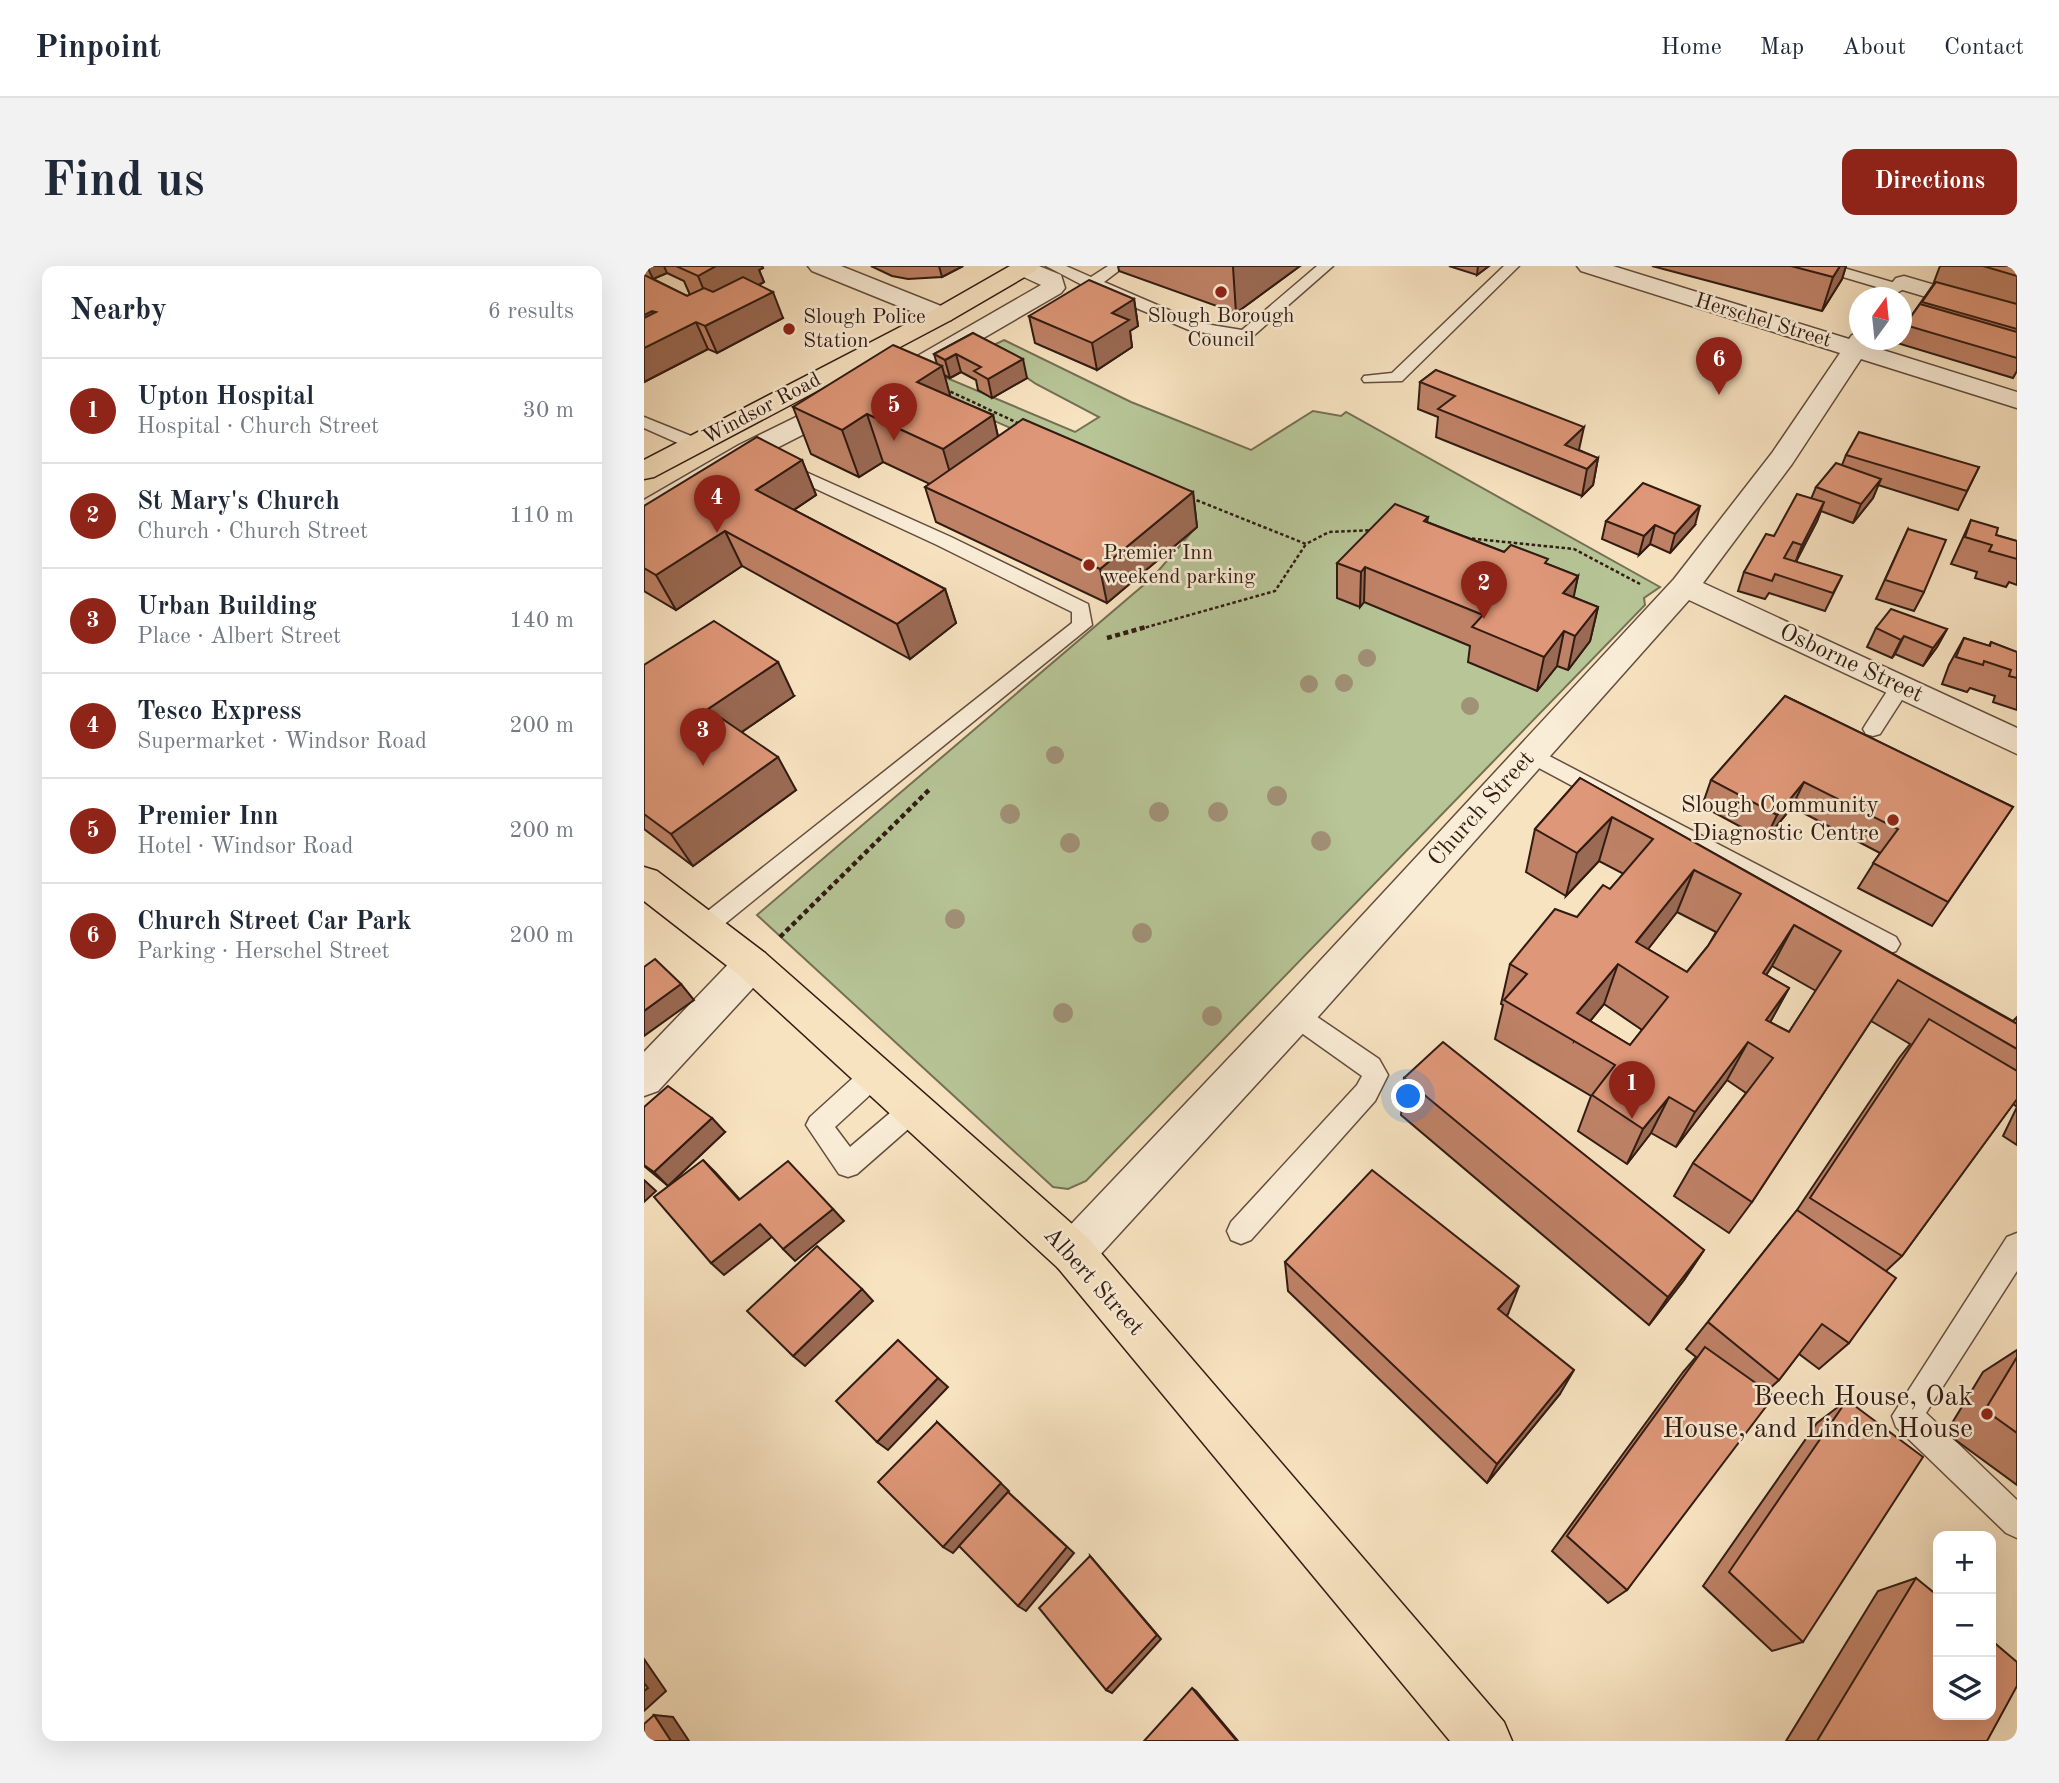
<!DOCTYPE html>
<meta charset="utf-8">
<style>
body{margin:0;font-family:"Old Standard TT",serif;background:#f2f2f3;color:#1f2937}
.controls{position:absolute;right:21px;bottom:21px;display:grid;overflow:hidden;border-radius:14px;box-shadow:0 7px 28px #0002}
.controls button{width:63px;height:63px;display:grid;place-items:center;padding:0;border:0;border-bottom:2px solid #e0e1e3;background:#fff;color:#1f2937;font:35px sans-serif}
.compass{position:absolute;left:1205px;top:21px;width:63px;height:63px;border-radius:50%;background:#fff;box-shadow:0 7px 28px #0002;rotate:15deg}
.you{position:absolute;left:765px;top:831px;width:24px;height:24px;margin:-18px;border:5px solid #fff;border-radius:50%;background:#1a73e8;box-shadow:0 0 0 10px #1a73e833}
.badge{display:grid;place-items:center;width:46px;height:46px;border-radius:50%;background:#8f2418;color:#fff;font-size:23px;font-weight:700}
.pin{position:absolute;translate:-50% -58px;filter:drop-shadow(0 2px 4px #0008)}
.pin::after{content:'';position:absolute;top:37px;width:24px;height:21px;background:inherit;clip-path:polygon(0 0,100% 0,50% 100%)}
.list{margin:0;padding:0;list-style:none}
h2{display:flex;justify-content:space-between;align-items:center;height:91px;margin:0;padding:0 28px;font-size:30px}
h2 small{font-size:23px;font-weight:400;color:#747a83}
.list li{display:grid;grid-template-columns:46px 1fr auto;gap:21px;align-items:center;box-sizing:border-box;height:105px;padding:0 28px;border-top:2px solid #e0e1e3}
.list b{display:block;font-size:26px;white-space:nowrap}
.list p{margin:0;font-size:23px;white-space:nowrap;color:#747a83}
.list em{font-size:23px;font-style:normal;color:#747a83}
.icon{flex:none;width:38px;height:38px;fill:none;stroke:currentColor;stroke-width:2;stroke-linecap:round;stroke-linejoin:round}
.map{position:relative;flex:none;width:1373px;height:1475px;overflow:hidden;border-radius:14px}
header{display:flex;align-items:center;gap:42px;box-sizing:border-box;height:98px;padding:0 35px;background:#fff;border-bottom:2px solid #e0e1e3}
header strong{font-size:33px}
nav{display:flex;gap:38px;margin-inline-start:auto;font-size:24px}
.intro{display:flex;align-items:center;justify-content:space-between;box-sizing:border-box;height:168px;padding:0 42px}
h1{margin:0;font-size:49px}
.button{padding:18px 32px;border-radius:14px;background:#8f2418;color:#fff;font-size:24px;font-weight:700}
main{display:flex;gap:42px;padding:0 42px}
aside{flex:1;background:#fff;border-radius:14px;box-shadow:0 7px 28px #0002}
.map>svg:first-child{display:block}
.green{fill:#b7c597;stroke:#747054;stroke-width:2}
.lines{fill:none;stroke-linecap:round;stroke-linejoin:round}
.service-casing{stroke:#634d3e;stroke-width:3}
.minor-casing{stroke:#634d3e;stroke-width:3}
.primary-casing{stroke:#311b12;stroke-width:3}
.path-far1{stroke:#311b12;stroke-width:2.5;stroke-dasharray:3.5 2.5;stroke-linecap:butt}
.path{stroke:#311b12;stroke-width:4.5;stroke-dasharray:5 3.5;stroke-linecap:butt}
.service{fill:#faedd7;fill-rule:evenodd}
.minor{fill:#faedd7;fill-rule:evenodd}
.primary{fill:#f8e3c1;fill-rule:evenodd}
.tree{fill:#a19177}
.wall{fill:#bf8267;stroke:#311b12;stroke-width:2;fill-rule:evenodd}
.shaded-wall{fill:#9b6a54;stroke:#311b12;stroke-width:2}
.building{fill:#de9778;stroke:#311b12;stroke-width:2;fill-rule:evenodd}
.poi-dot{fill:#8f2418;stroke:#faedd7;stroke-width:2.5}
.labels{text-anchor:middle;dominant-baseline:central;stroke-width:5;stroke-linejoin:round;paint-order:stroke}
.far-poi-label{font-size:21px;fill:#311b12;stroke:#faedd7;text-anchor:start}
.far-street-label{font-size:21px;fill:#311b12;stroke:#faedd7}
.street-label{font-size:24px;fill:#311b12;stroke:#faedd7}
.poi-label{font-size:24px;fill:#311b12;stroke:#faedd7;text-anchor:end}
.near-poi-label{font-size:28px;fill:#311b12;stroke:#faedd7;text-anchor:end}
</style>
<header>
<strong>Pinpoint</strong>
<nav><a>Home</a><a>Map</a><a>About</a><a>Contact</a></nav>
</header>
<div class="intro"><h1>Find us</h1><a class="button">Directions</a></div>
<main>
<aside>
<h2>Nearby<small>6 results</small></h2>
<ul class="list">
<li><span class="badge">1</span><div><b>Upton Hospital</b><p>Hospital · Church Street</p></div><em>30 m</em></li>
<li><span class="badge">2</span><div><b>St Mary's Church</b><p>Church · Church Street</p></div><em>110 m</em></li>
<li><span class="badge">3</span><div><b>Urban Building</b><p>Place · Albert Street</p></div><em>140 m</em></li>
<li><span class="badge">4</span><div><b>Tesco Express</b><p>Supermarket · Windsor Road</p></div><em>200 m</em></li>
<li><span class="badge">5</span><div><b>Premier Inn</b><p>Hotel · Windsor Road</p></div><em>200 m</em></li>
<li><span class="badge">6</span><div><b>Church Street Car Park</b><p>Parking · Herschel Street</p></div><em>200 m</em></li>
</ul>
</aside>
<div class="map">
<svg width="1373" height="1475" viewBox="0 0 1373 1475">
<rect width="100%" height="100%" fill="#f8e3c1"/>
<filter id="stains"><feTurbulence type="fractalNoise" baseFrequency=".00286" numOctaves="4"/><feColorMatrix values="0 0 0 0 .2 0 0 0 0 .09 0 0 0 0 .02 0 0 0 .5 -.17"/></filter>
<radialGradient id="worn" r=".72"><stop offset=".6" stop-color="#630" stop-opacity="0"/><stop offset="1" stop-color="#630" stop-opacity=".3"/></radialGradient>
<polygon class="green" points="360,74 487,136 607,184 669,145 697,150 702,146 1016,321 1000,332 1001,339 442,915 424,923 409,921 113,649 509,311 552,261 408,180 272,121 296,109 431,166 455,151 392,118 341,83"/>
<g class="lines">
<defs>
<g id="service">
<polygon points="402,0 422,0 447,11 464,0 481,0 460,16 555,57 598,64 673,0 689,0 607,72 601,74 545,64 442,21"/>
<polygon points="860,0 875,0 758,115 720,116 718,113 720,110 748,107"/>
<polygon points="1170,0 1193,0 1258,19 1261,22 1253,27 1172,3"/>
<polygon points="0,151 57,174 60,178 51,183 45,182 0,162"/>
<polygon points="135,194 307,271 444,338 448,359 67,669 59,671 51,669 47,662 51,655 428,357 428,346 293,279 129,203 126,199 129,195"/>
<polygon points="1256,414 1263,416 1266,421 1263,426 1236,468 1229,470 1222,468 1219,463 1222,458 1249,416"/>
<polygon points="888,481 1252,671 1256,678 1252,685 1244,688 1236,685 880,494 877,489 880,484"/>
<polygon points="651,739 660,742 735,793 744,809 731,835 607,974 597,978 587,974 583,965 587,956 713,819 718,810 642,756 639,749 642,742"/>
<polygon points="230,798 239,801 243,809 239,817 191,861 206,881 260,835 269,832 278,835 282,843 278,851 213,908 204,911 195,908 162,859 166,851 221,801"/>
<polygon points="1373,967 1373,1005 1282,1147 1373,1234 1373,1272 1362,1267 1252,1161 1248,1150 1363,971"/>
</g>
<g id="minor">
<polygon points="164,0 197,0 307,44 310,49 307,54 298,56 289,54 168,5"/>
<polygon points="369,0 395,0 417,9 421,22 417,27 274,110 115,191 10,252 0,255 0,234 95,179 256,100 397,19 371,7"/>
<polygon points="933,0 969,0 1205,73 1208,69 1216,67 1216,74 1229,74 1226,80 1373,126 1373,142 1217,93 1148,198 1059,317 1373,462 1373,488 1045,334 665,761 444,1002 429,1008 414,1002 407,987 414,972 637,737 1030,313 1128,187 1196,87 937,5"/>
<polygon points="1260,10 1373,43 1373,58 1252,22 1248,17 1252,12"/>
<polygon points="108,683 121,687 127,698 121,709 14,825 0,830 0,786 95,687"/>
</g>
<g id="primary">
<polygon points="366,0 395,0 391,5 307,54 10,211 0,213 0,194 289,44"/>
<polygon points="0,601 13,605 121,687 444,972 860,1456 868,1475 806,1475 414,1002 95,709 0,635"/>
</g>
</defs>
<use href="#service" class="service-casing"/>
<use href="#minor" class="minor-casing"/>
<use href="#primary" class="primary-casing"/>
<g class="path-far1">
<polyline points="301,123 378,159"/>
<polyline points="547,232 662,278 685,266 730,264"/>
<polyline points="822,272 930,283 996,318"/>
<polyline points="496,363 631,325 662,278"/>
</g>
<g class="path">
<polyline points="463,372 502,361"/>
<polyline points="136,671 287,522"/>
</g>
<use href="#service" class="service"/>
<use href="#minor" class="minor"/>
<use href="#primary" class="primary"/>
</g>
<g class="tree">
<circle cx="723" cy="392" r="9"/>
<circle cx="700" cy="417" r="9"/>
<circle cx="665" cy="418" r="9"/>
<circle cx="826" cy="440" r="9"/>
<circle cx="411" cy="489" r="9"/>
<circle cx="633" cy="530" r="10"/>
<circle cx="515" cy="546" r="10"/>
<circle cx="574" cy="546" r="10"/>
<circle cx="366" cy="548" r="10"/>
<circle cx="677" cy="575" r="10"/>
<circle cx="426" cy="577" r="10"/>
<circle cx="311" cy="653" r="10"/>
<circle cx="498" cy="667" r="10"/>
<circle cx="419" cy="747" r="10"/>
<circle cx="568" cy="750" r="10"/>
</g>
<g class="wall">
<path d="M0,0h118l1,2 -4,2 5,12 -5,3 24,33 -66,35 -9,-4 -64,33zM23,7l17,8 6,14 -3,1 -34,-17z"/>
<polygon points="227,0 319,0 298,11 264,13 248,10"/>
<polygon points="474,0 656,0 592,47 475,5"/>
<polygon points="805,0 845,0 833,9"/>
<polygon points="1008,0 1202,0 1198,13 1178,45"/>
<polygon points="1296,0 1373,0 1373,105 1369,112 1253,77 1255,74 1257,74 1257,67 1261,59 1291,16 1290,16"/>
<polygon points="490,33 494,60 486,65 488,81 453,104 391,77 385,50"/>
<polygon points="329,67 383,112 348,132 334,124 332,114 317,106 306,112 300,109 306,131 349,149 354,170 549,226 553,261 463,337 292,256 281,221 286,218 239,196 215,211 167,188 149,141 293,98 290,88"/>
<polygon points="792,104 935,184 954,192 949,219 938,230 792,171 794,151 774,143 776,116"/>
<polygon points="1202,189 1335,201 1314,244 1234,219 1229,232 1209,257 1177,245 1173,255 1152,296 1198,310 1181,345 1125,327 1121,333 1094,325 1100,306 1130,270 1167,233 1172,221 1198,199"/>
<polygon points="158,194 172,229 150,244 301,323 312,357 266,393 98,300 32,344 0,325 0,240"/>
<polygon points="784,251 783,256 860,286 903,298 934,310 929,331 954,341 946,375 924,404 913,400 893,425 824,396 826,380 720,336 716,341 693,332 693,297"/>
<polygon points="1327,254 1352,269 1373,275 1373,319 1365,316 1362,321 1331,312 1333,306 1307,298"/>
<polygon points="962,255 1051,259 1026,287 1006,278 995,289 958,273"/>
<polygon points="1264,263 1280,326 1270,345 1232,333"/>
<polygon points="1232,362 1303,363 1293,381 1279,400 1251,388 1248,392 1223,381"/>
<polygon points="1320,372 1345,380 1347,376 1373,386 1373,444 1349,436 1351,430 1326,422 1323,426 1298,418 1305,399"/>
<polygon points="0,399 150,430 98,466 152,524 49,600 0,563"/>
<polygon points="1141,430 1369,541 1288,660 1214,622 1236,587 1148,541 1121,574 1058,540 1067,514"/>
<path d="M936,512l433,243 4,-4v128l-14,-9 14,-29 -4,-3 -111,152 -16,15 -37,72 -30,26 -20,-15 -20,26 -12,11 -140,199 -19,13 -56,-52 131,-179 13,-15 -10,-8 109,-136 104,-155 11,-14 -39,-23 -119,181 -23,31 -55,-37 19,-33 53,-70 -19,-13 -51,67 -25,-14 -24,31 -49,-33 13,-35 -96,-57 8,-34 -2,-1 9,-40 67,-47 33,-28 14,-15 -25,-13 -33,35 -40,-24 9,-43zM1033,646l39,20 -8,14 -21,26 -39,-23zM1128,700l44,25 -27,41 -19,-10 19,-34 -23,-13zM960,738l38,26 -12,15 -40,-24z"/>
<polygon points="760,812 1060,984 1040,1014 1005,1059 757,849"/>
<polygon points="0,841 81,866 24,920 0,900"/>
<polygon points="641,996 864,1048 863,1050 916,1128 843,1217 644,1025"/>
<polygon points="1373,1084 1373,1219 1302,1167 1339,1106"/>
<polygon points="1203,1134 1159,1376 1128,1385 1059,1320 1173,1157"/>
<polygon points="1272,1312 1343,1475 1142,1475 1234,1325"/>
</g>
<g class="shaded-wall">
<polygon points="3,0 20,0 23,7 9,13"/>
<polygon points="72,0 118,0 119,2 115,4 120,16 68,44 54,10"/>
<polygon points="295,0 319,0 298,11"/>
<polygon points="590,0 656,0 592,47 589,1"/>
<polygon points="834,0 845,0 833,9"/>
<polygon points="1196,0 1202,0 1198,13 1178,45 1189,11"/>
<polygon points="129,26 139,52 73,87 61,60"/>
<polygon points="490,33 494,60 486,65 488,81 453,104 448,77 468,47"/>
<polygon points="8,45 21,72 0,82 0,49"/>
<polygon points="52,56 64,83 0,116 0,82"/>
<polygon points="312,88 317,106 306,112 301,94"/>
<polygon points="379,93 383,112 348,132 344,113"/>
<polygon points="298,100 311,147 273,116"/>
<polygon points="223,148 239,196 215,211 198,164"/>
<polygon points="349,149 360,197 313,231 299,183"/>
<polygon points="940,161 934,188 921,179"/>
<polygon points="954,192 949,219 938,230 943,203"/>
<polygon points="158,194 172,229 127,259 112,224"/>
<polygon points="1237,213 1229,232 1209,257 1217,238"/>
<polygon points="549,226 553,261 463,337 456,303"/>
<polygon points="1180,236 1173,255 1151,297 1158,279"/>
<polygon points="1056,240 1051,259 1026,287 1031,268"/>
<polygon points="1011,259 1006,278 995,289 1000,270"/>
<polygon points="81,265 98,300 32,344 12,309"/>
<polygon points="721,301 720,336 716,341 717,306"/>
<polygon points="934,310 927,344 919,327"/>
<polygon points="301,323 312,357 266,393 253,358"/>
<polygon points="954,341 946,375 924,404 931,370"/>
<polygon points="1303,363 1293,381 1279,400 1289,382"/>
<polygon points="920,365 913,400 893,425 900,391"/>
<polygon points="1260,370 1251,388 1248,392 1257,374"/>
<polygon points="134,396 150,430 83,476 64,443"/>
<polygon points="134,491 152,524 49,600 27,568"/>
<polygon points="1160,516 1148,541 1121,574 1133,549"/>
<polygon points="968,551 955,595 922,630 933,587"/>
<polygon points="1050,604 1033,646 986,706 992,676"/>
<polygon points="1150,659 1128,700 1098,746 1119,707"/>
<polygon points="974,698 960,738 930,775 933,747"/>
<polygon points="37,718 50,734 0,770 0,745"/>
<polygon points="1145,722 1123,762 1122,754"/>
<polygon points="1104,776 1083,814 1032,881 1051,846"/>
<polygon points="1025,831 1007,867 983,898 999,863"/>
<polygon points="68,852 81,866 24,920 10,906"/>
<polygon points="59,894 72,907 108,947 95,934"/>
<polygon points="0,914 12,925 0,936"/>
<polygon points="189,943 200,955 151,995 139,983"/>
<polygon points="116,958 129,970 80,1009 67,997"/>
<polygon points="1060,984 1040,1014 1005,1059 1024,1031"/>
<polygon points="875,1020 864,1048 845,1070 854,1043"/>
<polygon points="218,1023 229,1035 161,1100 149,1090"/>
<polygon points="930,1104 916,1128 843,1217 853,1198"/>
<polygon points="294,1112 304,1121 244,1184 233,1176"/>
<polygon points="293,1156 365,1225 309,1287 299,1281"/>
<polygon points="364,1226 430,1287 382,1345 374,1340"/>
<polygon points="446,1290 517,1373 468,1427 462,1424"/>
<polygon points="0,1393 22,1425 0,1445"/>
<polygon points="548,1422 552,1425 594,1475 591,1475"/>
<polygon points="10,1449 29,1451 45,1475 27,1475"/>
</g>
<g class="building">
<polygon points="36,0 72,0 54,10 34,1"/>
<polygon points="1147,0 1196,0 1189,11"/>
<polygon points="1339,0 1373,0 1373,10"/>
<polygon points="0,9 43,30 60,22 69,26 99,11 129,26 61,60 52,56 0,82 0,52 12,46 8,45 0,49"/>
<polygon points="445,14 490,33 468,47 485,54 448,77 385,50"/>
<polygon points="1292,16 1373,38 1373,63 1278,36"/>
<polygon points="1276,38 1373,66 1373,92 1261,59"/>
<polygon points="329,67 379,93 344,113 330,105 337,101 312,88 301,94 290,88"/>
<polygon points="249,79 298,100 273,116 349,149 299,183 223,148 198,164 149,141"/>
<polygon points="792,104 940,161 921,179 954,192 943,203 794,143 811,130 776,116"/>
<polygon points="379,153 549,226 456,303 281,221"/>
<polygon points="1215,166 1335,201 1323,225 1202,189"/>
<polygon points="113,171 158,194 112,224 301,323 253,358 81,265 12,309 0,302 0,240"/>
<polygon points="1192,197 1237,213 1217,238 1172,221"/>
<polygon points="999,217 1056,240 1031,268 1011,259 1000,270 962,255"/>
<polygon points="1153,228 1180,236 1158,279 1149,276 1140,292 1198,310 1189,327 1131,308 1128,315 1100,306 1122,268 1130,270"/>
<polygon points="751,238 784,251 780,255 860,286 867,279 904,293 901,297 934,310 919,327 954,341 931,370 920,365 900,391 828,361 839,349 721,301 717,306 693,297"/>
<polygon points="1327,254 1354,262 1352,269 1373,275 1373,293 1345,285 1348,279 1321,271"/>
<polygon points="1264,263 1302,274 1280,326 1241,314"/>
<polygon points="1247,343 1303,363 1289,382 1260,370 1257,374 1232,362"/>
<polygon points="70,355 134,396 64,443 134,491 27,568 0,548 0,399"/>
<polygon points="1320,372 1346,380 1347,376 1373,386 1373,412 1365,410 1367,404 1340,395 1339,399 1312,391"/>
<polygon points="1141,430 1369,541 1304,636 1229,597 1254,563 1160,516 1133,549 1067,514"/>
<path d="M936,512l437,246v25l-119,-69 -146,222 -59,-39 80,-105 -25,-16 -53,70 -26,-15 -26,32 -51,-34 23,-30 -111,-65 23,-26 -17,-10 45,-55 22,8 26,-32 7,4 43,-50 -41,-22 -35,36 -42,-24zM1050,604l47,24 -33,52 -21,26 -51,-30zM1150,659l47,26 -52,81 -23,-12 23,-32 -26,-15zM974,698l50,33 -38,48 -53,-32z"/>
<polygon points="11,693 37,718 0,745 0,701"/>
<polygon points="1285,753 1373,805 1373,833 1258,990 1166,932"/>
<polygon points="799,776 1060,984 1024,1031 760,812"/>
<polygon points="24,820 68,852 10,906 0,899 0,841"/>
<polygon points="59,894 95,934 144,895 189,943 139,983 116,958 67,997 10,931"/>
<polygon points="728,904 875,1020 854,1043 930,1104 853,1198 641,996"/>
<polygon points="1153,944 1252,1012 1205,1077 1178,1058 1135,1114 1064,1056"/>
<polygon points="173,980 218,1023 149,1090 103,1045"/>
<polygon points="254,1074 294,1112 233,1176 192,1135"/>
<polygon points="1061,1081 1130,1130 983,1324 923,1270"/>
<polygon points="1373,1091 1373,1167 1341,1144"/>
<polygon points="1203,1134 1279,1191 1159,1376 1085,1306"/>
<polygon points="293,1156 357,1217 299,1281 234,1216"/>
<polygon points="364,1226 423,1281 374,1340 315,1280"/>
<polygon points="446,1290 513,1369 462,1424 395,1342"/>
<polygon points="1272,1312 1294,1330 1294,1449 1347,1449 1347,1374 1373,1396 1373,1420 1343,1475 1173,1475"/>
<polygon points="0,1417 4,1422 0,1425"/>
<polygon points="548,1422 592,1474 591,1475 500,1475"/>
<polygon points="10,1449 27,1475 0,1475 0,1458"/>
</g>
<g class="poi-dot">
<circle cx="577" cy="26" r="7"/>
<circle cx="145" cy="63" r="7"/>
<circle cx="445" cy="299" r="7"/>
<circle cx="1249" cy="554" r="7"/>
<circle cx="1343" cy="1148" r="7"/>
</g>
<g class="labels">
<g class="far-poi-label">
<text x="577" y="50" text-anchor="middle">Slough Borough<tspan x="577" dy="24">Council</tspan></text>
<text x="159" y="51">Slough Police<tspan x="159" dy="24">Station</tspan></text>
<text x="459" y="287">Premier Inn<tspan x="459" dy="24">weekend parking</tspan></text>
</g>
<g class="far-street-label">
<text transform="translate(1119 55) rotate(17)">Herschel Street</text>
<text transform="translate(118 143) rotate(-28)">Windsor Road</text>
</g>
<g class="street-label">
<text transform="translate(1207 398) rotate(25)">Osborne Street</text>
<text transform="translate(838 543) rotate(-48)">Church Street</text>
<text transform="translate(449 1016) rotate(48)">Albert Street</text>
</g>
<g class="poi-label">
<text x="1235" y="540">Slough Community<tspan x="1235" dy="28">Diagnostic Centre</tspan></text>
</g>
<g class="near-poi-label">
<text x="1329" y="1132">Beech House, Oak<tspan x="1329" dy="32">House, and Linden House</tspan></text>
</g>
</g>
<rect width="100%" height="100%" filter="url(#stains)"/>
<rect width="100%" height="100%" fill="url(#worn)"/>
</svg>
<div class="controls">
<button>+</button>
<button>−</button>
<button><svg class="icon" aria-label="layers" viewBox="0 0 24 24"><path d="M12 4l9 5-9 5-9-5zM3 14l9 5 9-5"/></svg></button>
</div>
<svg class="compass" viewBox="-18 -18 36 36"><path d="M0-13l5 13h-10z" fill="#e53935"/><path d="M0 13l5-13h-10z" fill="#747a83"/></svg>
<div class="you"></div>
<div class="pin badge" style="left:988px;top:853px">1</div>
<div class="pin badge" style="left:840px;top:353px">2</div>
<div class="pin badge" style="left:59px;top:500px">3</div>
<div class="pin badge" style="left:73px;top:267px">4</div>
<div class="pin badge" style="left:250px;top:175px">5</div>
<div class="pin badge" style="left:1075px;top:129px">6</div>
</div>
</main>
